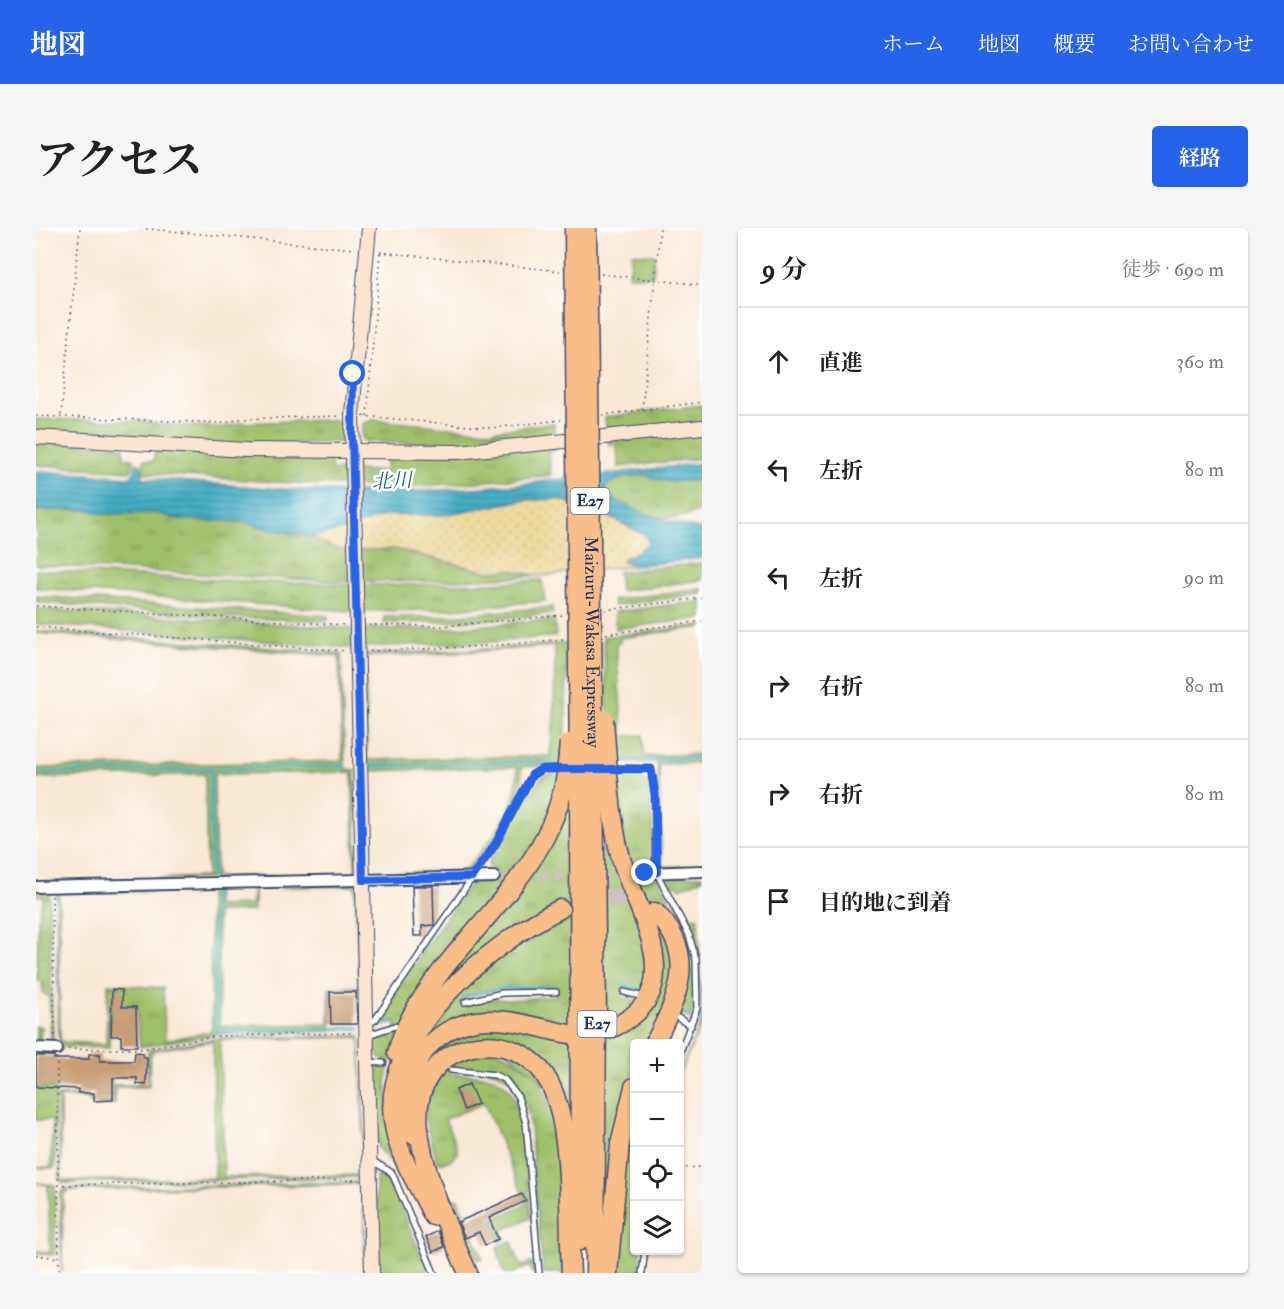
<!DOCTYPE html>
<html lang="ja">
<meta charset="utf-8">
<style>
body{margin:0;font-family:"IM FELL Double Pica","Noto Serif JP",serif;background:#f6f6f6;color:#222}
.controls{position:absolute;right:18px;bottom:18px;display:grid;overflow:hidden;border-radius:6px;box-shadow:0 2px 4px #0004}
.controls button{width:54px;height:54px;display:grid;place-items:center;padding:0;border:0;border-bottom:2px solid #e0e0e0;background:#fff;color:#222;font:30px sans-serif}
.stop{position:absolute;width:18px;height:18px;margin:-14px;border:4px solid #2563eb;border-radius:50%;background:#fff}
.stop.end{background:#2563eb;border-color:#fff;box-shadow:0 2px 6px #0008}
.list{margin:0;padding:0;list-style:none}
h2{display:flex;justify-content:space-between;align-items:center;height:78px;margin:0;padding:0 24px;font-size:26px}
h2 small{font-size:20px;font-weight:400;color:#767676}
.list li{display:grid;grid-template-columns:39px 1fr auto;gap:18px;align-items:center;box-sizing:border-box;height:108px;padding:0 24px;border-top:2px solid #e0e0e0}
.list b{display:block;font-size:22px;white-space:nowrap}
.list em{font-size:20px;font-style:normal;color:#767676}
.icon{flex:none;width:33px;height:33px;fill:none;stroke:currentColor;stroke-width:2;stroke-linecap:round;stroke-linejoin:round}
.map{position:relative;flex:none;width:666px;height:1045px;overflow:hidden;border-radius:6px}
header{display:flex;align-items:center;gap:36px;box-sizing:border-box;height:84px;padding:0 30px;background:#2563eb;color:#fff}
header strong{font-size:28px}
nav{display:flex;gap:33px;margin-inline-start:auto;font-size:21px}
.intro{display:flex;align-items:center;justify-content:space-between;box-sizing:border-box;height:144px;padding:0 36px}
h1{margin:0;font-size:42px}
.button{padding:15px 27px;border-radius:6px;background:#2563eb;color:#fff;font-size:21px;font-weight:700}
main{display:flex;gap:36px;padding:0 36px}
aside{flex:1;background:#fff;border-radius:6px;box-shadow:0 2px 4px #0004}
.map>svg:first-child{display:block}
.grass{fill:url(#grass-tufts);stroke:#5d7864;stroke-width:1.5;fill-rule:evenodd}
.sand{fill:url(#sand-dots);stroke:#84847e;stroke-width:1.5}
.water{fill:url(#water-rules);stroke:#306e91;stroke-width:1.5}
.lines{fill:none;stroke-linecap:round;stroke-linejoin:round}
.stream{stroke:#45adc4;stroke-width:3}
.building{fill:#c79e75}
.street-tunnel{stroke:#ccc3bc;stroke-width:10;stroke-dasharray:10 5;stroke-linecap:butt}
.highway-tunnel{stroke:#ccc3bc;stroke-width:18;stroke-dasharray:18 9;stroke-linecap:butt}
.lane-casing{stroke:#3c4b70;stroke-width:8}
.street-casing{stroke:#3c4b70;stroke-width:14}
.secondary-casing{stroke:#3c4b70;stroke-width:16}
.highway-casing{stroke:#3c4b70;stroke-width:21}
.path{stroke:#3c4b70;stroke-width:1.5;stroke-dasharray:1.5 4.5;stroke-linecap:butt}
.lane{stroke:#fff;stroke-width:5}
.street{stroke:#fff;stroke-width:10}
.secondary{stroke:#fce5d0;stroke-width:14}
.highway{stroke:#f8bd89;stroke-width:18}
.highway-bridge-casing{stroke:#3c4b70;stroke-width:21;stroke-linecap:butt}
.highway-bridge{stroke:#f8bd89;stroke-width:18}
.route{stroke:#2563eb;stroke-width:8}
.labels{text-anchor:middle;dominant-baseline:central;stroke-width:5;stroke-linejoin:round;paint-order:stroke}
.shield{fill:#fff;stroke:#5f6d8e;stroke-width:1.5}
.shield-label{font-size:16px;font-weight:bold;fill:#1b2f5e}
.street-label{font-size:18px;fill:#1b2f5e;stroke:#fff}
.water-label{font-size:20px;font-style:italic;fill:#2c6187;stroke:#fff}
</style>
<header>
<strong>地図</strong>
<nav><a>ホーム</a><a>地図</a><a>概要</a><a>お問い合わせ</a></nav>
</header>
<div class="intro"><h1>アクセス</h1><a class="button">経路</a></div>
<main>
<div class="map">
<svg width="666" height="1045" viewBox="0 0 666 1045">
<defs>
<pattern id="grass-tufts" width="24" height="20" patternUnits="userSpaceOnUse" patternTransform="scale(1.5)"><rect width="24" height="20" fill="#9fc069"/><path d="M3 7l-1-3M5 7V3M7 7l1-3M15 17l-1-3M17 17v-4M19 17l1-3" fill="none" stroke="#819c5a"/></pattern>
<pattern id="sand-dots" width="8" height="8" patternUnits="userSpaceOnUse" patternTransform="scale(1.5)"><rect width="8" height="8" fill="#eeda9e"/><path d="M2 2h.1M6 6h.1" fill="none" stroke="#ccbb8a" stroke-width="1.8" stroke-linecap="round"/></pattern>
<pattern id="water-rules" width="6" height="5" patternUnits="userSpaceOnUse" patternTransform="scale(1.5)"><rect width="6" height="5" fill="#45adc4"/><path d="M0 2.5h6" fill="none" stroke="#398da2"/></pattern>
</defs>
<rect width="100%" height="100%" fill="#fff"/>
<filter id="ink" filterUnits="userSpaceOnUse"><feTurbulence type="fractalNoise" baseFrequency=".0167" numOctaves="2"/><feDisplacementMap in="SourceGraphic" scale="12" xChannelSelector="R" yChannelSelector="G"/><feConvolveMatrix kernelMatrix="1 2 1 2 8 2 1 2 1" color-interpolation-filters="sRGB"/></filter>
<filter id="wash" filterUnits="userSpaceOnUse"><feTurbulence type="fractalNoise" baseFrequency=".008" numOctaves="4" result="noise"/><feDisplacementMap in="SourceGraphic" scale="24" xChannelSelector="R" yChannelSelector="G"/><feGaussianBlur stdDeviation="1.35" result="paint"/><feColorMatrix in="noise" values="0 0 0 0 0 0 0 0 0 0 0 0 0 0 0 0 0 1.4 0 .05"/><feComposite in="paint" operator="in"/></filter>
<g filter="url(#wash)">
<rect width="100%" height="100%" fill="#f8e8d4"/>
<g class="grass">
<polygon points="596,25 619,27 617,48 593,48"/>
<polygon points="666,177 666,193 571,205 569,189"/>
<polygon points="0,191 109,193 122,197 189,199 205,195 296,192 310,196 311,211 305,214 203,217 0,205"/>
<polygon points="337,192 453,203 518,195 518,210 420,218 329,213 326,211 326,196"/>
<polygon points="666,202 666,230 583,239 580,216 573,217 572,212"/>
<polygon points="0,214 88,218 88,230 98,231 96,243 0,237"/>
<path d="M519,218l1,4 -8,2 3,23c-62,6 -126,13 -188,11 -73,-2 -146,-8 -220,-13l1,-13 10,1 1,-13 176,9v13l55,1v-14z"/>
<path d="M609,247l30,6 27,-1v31c-9,1 -18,7 -28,7 -23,1 -54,-10 -70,-28l3,-7 15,-5z"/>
<polygon points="0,282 53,282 69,286 120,285 147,292 210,294 224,299 276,309 293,318 321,323 359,321 443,342 475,342 503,348 396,353 293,353 0,337"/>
<polygon points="666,335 666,352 584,363 582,344"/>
<path d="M0,342c169,9 337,22 506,10l3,21 -106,9 -88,1 -315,-23z"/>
<polygon points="666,361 666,366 578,378 577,372"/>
<polygon points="0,368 292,388 292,393 187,389 0,374"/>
<polygon points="666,373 666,390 580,401 578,384"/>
<path d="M516,379l1,6c-56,7 -112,10 -169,10v-6h52z"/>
<polygon points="0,381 312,400 316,401 316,420 0,396"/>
<polygon points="518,391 520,408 455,414 326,419 326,405 331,400 406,401"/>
<polygon points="666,397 666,399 584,410 584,414 580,416 587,508 607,507 608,528 666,526 666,535 623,536 626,638 666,639 625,640 621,534 575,536 567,409"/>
<path d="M0,403l305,22 4,116 10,1 2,105 -321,8 171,-6 -2,-103 -169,4v-10l306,-7 -3,-105 -303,-23zM316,544l3,102 -139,3 -2,-103z"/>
<path d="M531,415l-1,84 -4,38 -41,2 1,18 -21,43 -12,19 -24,27 -96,2 -7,-222 130,-5zM519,418l-1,69 -4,41 -183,4 -1,-104 65,-2zM481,539c4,37 -29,78 -53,104l-95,2 -2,-102z"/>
<polygon points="526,544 512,597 356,824 350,855 363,937 360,940 342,920 341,842 347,837 348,832 340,826 339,809 360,802 360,794 340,800 340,795 391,716 437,653 457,655 461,642 457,643 453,638 454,628 505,550 514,545"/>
<path d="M577,544l14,2 22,8 6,71 -3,10 -8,4 2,10 11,1 5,5c18,44 40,86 29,136l-15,-8 9,-33 -55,-108z"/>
<path d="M564,558l5,1c2,27 5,53 13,78 14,43 44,81 26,127l-21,-5v10l15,4 -12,13 -17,10 1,12c37,-16 58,-51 49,-91 -1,-9 -7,-20 -6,-26 40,39 18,83 -4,124l-15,1v29l-18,65 -13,123 1,-218z"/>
<path d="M535,569l4,336 -15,-36 -67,-58 -80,47 27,-44 63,-26 -91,38 42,-60 106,-90 -147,120 153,-224zM521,761l-1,7 -49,4 -16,-2 -25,7 -3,-6 27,-9z"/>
<polygon points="666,648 666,651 644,660 640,657 634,659 649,689 662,690 666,795 644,844 665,794 663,740 655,707 628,651 629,649"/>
<path d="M322,656l2,104 -30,1 1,42 -112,3 -79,13 -3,-41 -26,-1 -2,43 -48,-1 -2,-3 -3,-153 160,-4v19l36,-1v-19zM319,658l4,101 -30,1v36l-109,2 -3,-114 37,-1v-23zM173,662l3,138 -3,4 -44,8 -2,-52 -55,-4 -2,60 -43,-2 -3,-3 -1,-146z"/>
<polygon points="0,663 12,664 13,666 17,814 15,817 0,818 0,798 5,799 4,814 13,814 15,809 13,769 7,765 6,754 1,752 2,694 8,668 0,668"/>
<path d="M324,808l6,133 -5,8 -298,6 -3,-3 -2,-84h27l10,7h19v-18h34v-35l72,-12zM319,809l5,2 1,18 3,111 -3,7 -137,2 -4,-137zM177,813l2,137 -148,3 -6,-2 -1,-82h25l10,7h20v-17h34l1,-30 4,-7z"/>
<path d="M462,822l40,25 16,37 13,161h-24l-14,-158c-12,-46 -37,-46 -77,-49l-4,7c18,3 40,-1 55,10 26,19 25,103 28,135l-29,12 3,9 -5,2 -8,-21 35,-16 -43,-101 -39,16 13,32c-1,8 -13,13 -21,11l-12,-43 4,-30 23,-29z"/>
<polygon points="16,848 19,848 19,940 0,940 15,939 16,892 0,892 0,860 16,860"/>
<polygon points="598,875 598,1022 605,1023 603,1045 577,1045 585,956"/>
<polygon points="340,949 348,949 353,953 393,1045 341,1045"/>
<polygon points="328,954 331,1045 329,1045 327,956 32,962 27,967 26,1045 24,966 28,961"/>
<polygon points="0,955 19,957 19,1027 0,1026 0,1022 14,1025 12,957"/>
<polygon points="418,971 422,971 447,1031 439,1031 415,974"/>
<polygon points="475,1013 485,1038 499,1034 500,1045 496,1045 495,1038 477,1045 468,1045 461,1019"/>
</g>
<path class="sand" d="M514,270c34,2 67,23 97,38l1,7 -9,8 -16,8v3l12,4 -96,10 -28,-6 -22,2 -94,-23 -49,2 -17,-5 -17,-9 74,-22h56l82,-15z"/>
<path class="water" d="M100,235l5,1 2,14c93,8 185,17 278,13 94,-4 187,-17 281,-28v17l-33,2 -24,-7 -23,3 -18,8c3,20 79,40 98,43v29l-67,8 -12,-4v-3l16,-8 9,-8 -1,-7 -46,-23 -43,-14 -34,1 -82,15h-56l-43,15 -31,7 -52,-10 -14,-5 -63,-2 -27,-7 -51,1 -16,-4h-53v-39l94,6 5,-5z"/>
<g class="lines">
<g class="stream">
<polyline points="578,532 666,530"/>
<polyline points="333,538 520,533"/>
<polyline points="174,541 176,649"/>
<polyline points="0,545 309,538"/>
<polyline points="177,661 180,803 324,800"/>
<polyline points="587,757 608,762"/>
<polyline points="427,769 467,760 520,759"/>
<polyline points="642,783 655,789"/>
<polyline points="661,792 666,793"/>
<polyline points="341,799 359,793"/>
</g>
</g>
<g id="blocks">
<g class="building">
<polygon points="376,658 397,658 398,697 386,698 386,708 378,708"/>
<polygon points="76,761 86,762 86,779 100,779 101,818 85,818 85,808 75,808"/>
<polygon points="294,764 320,764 321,796 295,796"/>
<polygon points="99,824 107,825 107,829 111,829 110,857 101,856 101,850 77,850 77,872 58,873 58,865 42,865 42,861 0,859 0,828 18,828 18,831 53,831 53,826 64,826 64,833 98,833"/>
<polygon points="433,856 442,876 428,882 420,862"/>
<polygon points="486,966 490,973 453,990 462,1011 449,1017 443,1004 429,1010 422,994"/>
<polygon points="402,1003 408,1019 397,1024 390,1009"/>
</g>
</g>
</g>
<g filter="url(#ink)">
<use href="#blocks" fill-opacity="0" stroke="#3c4b70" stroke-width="1.5"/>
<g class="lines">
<polyline class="street-tunnel" points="458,649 609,645"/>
<polyline class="highway-tunnel" points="545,673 580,669 611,678"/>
<defs>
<g id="lane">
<polyline points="576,540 615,541 619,566 620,644 653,707 660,732 661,780 644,824"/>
<polyline points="588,764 604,768"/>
<polyline points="429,774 466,765 520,764"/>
<polyline points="642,790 655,798"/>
<polyline points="333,796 339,792 460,615 496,547 506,541 528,540"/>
<polyline points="332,807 359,798"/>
<polyline points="333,834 347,835"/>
<polyline points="415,842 459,847 469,852 482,869 490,895 503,1045"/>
<polyline points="335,932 356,945 398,1045"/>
<polyline points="606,1045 609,1022"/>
</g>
<g id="street">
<polyline points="609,645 666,643"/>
<polyline points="0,659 458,649"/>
<polyline points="0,820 21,821"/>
</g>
<g id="secondary">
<polyline points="333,0 316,186 336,1045"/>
<polyline points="0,209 210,222 421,224 666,199"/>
</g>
<g id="highway">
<polyline points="543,546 544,1013"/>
<polyline points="558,546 561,787 559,1045"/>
<path d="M572,546c3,30 6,62 15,91 19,57 68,129 -13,164"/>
<path d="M618,816c24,-47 45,-89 1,-132"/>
<path d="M361,825c7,-30 25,-56 43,-80 50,-65 113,-115 126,-199"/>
<path d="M376,906c-18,-54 15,-112 75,-114 28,-1 55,9 82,14"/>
<path d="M397,988c-15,-33 -35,-57 -40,-96 -11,-87 96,-176 167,-211"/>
<path d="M432,1045c-20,-45 -55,-119 -49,-169 10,-68 101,-80 131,-20 23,46 18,136 21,189"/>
<polyline points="572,1045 584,916 598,859"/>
</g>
</defs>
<use href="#lane" class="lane-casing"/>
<use href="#street" class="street-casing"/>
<use href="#secondary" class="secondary-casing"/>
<use href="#highway" class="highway-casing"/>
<g class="path">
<polyline points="104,0 318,21"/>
<polyline points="344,24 524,43"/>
<polyline points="565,46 666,57"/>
<polyline points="606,181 624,0"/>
<polyline points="25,187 44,0"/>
<polyline points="566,187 666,174"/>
<polyline points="0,188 189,195 204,191 304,188"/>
<polyline points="327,188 456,200 525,192"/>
<polyline points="331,188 344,25"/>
<polyline points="0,378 310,397"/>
<polyline points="569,382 666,370"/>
<polyline points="333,397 406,398 529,387"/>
<polyline points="0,399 310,423"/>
<polyline points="570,406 666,393"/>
<polyline points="334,423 455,418 527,411"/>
<polyline points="16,668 19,810"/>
<polyline points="32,821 104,821 183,808 317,805"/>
<polyline points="21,830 23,1045"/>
<polyline points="644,940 666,939"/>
<polyline points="22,957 324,952"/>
<polyline points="0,1027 23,1030"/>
</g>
<use href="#lane" class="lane"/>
<use href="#street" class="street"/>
<use href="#secondary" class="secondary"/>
<use href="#highway" class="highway"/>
<defs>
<g id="highway-bridge">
<polyline points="538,0 543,546"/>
<path id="s1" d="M551,0l7,546"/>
<polyline points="568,491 572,546"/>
<polyline points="530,546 533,515"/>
</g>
</defs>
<use href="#highway-bridge" class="highway-bridge-casing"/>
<use href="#highway-bridge" class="highway-bridge"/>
</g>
</g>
<g class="lines" filter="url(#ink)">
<polyline class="route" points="317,146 316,208 327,652 436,649 460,615 496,547 506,541 615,541 619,566 621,644 609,645"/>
</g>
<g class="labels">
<g class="shield">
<rect x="534.5" y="260" width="39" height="26" rx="4.5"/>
<rect x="541.5" y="783" width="39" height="26" rx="4.5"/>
</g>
<g class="shield-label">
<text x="554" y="273">E27</text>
<text x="561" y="796">E27</text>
</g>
<g class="street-label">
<text stroke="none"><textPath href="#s1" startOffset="414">Maizuru-Wakasa Expressway</textPath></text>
</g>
<g class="water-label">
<text transform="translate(356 253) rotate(-3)">北川</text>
</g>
</g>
</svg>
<div class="controls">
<button>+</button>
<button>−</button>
<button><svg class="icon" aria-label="locate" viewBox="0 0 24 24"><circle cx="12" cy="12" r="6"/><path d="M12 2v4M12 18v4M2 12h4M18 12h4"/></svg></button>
<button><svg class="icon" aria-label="layers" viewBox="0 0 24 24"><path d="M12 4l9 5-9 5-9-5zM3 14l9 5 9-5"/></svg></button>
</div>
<div class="stop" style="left:317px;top:146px"></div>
<div class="stop end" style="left:609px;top:645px"></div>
</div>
<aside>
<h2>9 分<small>徒歩 · 690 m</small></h2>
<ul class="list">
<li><svg class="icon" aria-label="ahead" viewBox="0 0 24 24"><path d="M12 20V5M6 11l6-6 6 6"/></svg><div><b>直進</b></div><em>360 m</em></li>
<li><svg class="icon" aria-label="left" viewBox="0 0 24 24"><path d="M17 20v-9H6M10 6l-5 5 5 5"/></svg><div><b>左折</b></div><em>80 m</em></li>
<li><svg class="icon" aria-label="left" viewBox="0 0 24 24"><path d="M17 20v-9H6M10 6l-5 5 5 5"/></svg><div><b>左折</b></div><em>90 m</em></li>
<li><svg class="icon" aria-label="right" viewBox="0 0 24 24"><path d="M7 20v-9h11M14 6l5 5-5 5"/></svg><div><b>右折</b></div><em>80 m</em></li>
<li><svg class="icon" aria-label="right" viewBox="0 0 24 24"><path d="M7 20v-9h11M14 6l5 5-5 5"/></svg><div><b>右折</b></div><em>80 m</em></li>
<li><svg class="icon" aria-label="arrive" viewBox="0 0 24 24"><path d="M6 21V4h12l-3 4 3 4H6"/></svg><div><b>目的地に到着</b></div></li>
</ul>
</aside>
</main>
